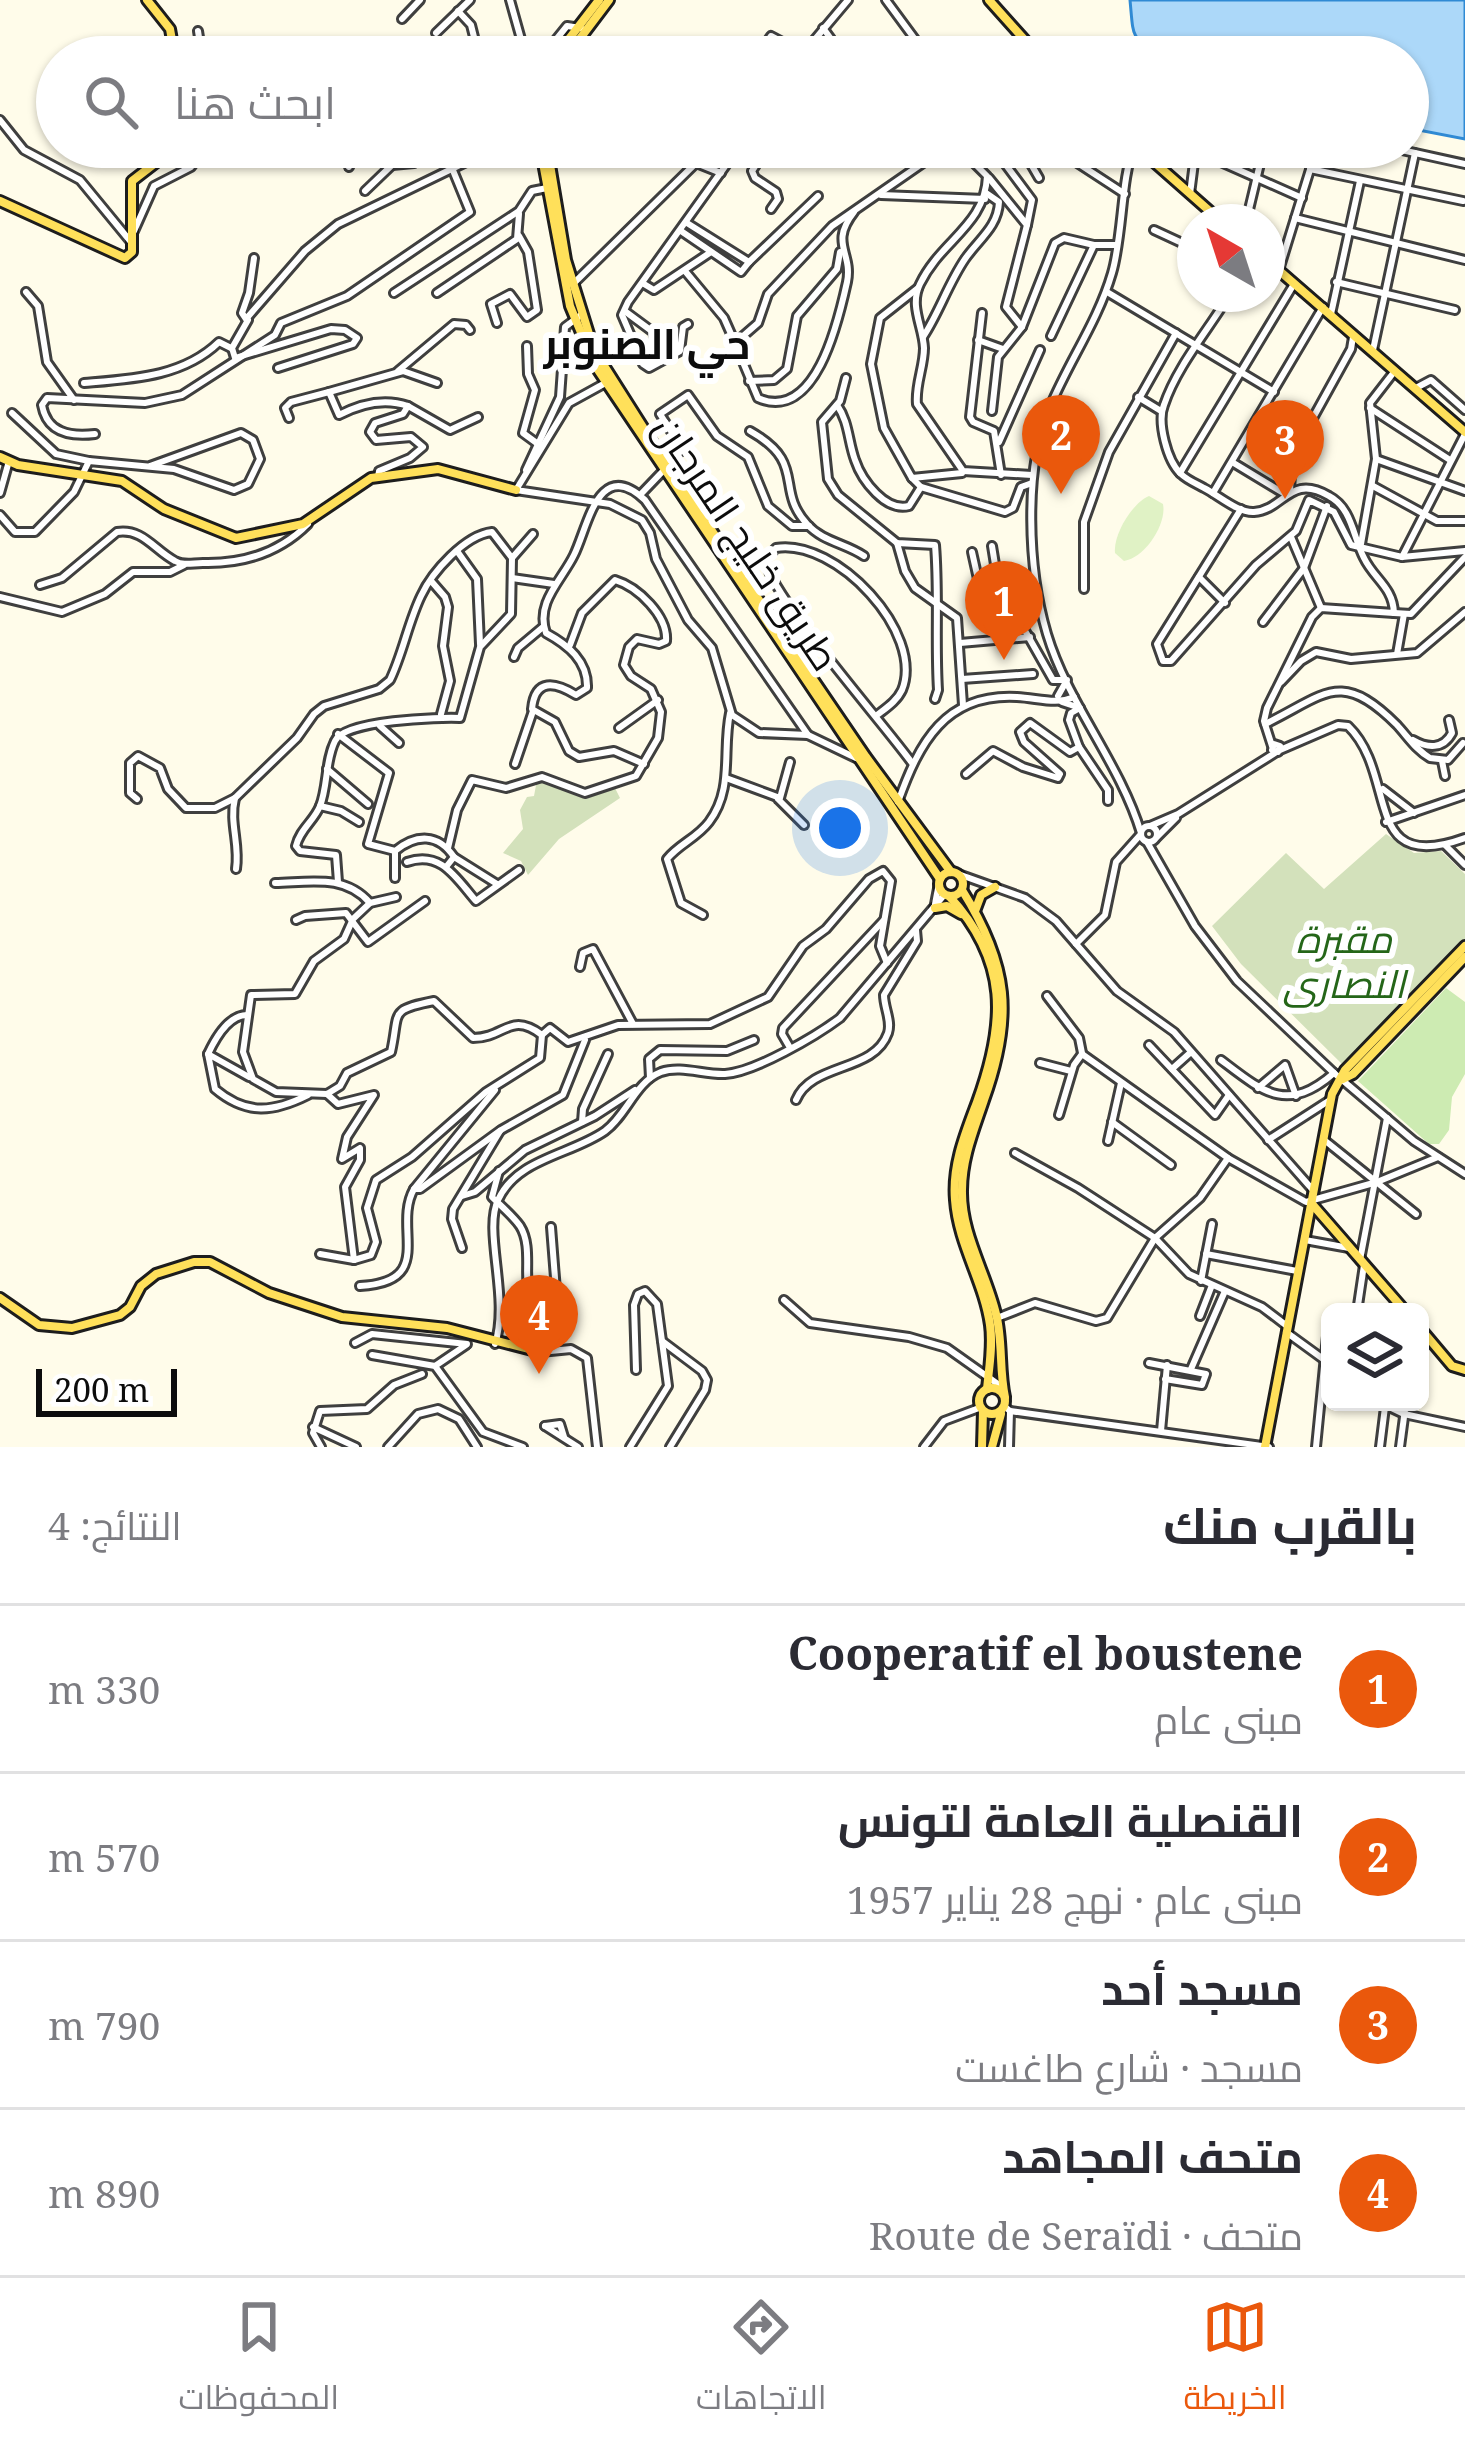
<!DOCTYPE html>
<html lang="ar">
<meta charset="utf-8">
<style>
body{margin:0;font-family:"Noto Serif",Cairo,serif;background:#f7f7f7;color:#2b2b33;direction:rtl}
.controls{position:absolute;right:36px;bottom:36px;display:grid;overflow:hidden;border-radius:18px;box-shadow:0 3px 9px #0004}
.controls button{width:108px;height:108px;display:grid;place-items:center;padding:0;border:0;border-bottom:3px solid #e1e1e2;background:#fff;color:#2b2b33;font:60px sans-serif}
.compass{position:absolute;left:1177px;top:204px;width:108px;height:108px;border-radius:50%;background:#fff;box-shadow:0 3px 9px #0004;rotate:321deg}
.scale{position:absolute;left:36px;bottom:30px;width:141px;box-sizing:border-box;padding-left:12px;border:6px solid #0c0c0c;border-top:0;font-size:33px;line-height:42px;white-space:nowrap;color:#0c0c0c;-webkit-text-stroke:9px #fff;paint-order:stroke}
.you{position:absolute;left:840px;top:828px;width:42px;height:42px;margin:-30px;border:9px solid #fff;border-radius:50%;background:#1a73e8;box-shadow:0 0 0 18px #1a73e833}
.badge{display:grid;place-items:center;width:78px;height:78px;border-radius:50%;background:#ea580c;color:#fff;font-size:39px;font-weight:700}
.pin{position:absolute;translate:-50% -99px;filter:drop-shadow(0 3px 6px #0008)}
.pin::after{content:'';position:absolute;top:63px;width:42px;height:36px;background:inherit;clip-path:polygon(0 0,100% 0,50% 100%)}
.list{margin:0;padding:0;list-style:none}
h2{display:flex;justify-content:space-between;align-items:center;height:156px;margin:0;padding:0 48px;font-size:51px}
h2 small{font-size:39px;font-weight:400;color:#7c7c81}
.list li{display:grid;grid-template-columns:78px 1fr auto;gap:36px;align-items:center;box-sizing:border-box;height:168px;padding:0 48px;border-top:3px solid #e1e1e2}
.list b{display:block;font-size:45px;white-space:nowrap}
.list p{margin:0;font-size:39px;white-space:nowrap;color:#7c7c81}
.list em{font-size:39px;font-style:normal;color:#7c7c81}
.icon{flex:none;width:66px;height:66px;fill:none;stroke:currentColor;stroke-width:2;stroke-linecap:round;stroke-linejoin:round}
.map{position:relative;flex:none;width:1465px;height:1447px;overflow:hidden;direction:ltr}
.search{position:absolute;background:#fff;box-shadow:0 3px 9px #0004;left:36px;right:36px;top:36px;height:132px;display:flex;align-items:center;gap:30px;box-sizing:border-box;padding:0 42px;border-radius:66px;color:#7c7c81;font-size:45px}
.sheet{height:828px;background:#fff}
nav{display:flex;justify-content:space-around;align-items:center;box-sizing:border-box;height:168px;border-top:3px solid #e1e1e2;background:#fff;font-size:33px;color:#7c7c81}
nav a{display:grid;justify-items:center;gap:6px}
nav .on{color:#ea580c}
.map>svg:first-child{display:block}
.green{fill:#cdebb2}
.cemetery{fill:#d3e1bb}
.pitch{fill:#e0f2c5}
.water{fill:#acd8f9;stroke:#308ad4;stroke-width:3}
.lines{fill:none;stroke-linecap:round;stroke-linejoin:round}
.minor-casing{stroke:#3f3f3f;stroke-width:12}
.major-casing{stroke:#1d1d1d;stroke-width:14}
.minor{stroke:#fff;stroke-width:6}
.major{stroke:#ffe05a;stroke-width:8}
.labels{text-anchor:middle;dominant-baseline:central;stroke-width:12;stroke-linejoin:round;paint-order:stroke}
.street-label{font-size:39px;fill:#0c0c0c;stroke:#fff}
.park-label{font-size:39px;font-style:italic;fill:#256619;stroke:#fff}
.neighbourhood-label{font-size:42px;font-weight:bold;fill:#0c0c0c;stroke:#fff}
</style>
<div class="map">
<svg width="1465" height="1447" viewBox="0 0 1465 1447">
<rect width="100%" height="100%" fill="#fffcea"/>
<polygon class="green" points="1446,988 1465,1002 1465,1074 1452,1097 1449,1130 1439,1144 1429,1144 1358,1081"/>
<g class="cemetery">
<polygon points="537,780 583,797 615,788 620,798 559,839 528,875 521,861 503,853 523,829 520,810 527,797 534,796"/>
<polygon points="1386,834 1414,853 1441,851 1465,874 1465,943 1344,1066 1241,964 1212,926 1286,853 1324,889"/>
</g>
<path class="pitch" d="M1149,496l14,8c4,20 -18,54 -39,57l-9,-8c-2,-18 17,-50 34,-57z"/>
<path class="water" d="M1130,0h335v139l-57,-11v-71h-244c-34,-22 -30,-15 -34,-57z"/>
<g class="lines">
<defs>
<g id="minor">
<polyline points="510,0 526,57"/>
<polyline points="886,0 928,57"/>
<polyline points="458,11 471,25 474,37 462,57"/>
<polyline points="402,19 420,0"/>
<polyline points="823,28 831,39 830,57"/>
<polyline points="198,31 202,57"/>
<polyline points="436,33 470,0"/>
<polyline points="542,57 567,26 581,28"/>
<polyline points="726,57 732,49"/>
<polyline points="756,57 771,36 803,53"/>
<polyline points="800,57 848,0"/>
<polyline points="0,120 24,150 80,180 131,242"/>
<polyline points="377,147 392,165 414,163 438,147"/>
<polyline points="677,147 696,163 704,147"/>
<polyline points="768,147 752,171 755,178 776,192 778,199 771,209"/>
<path d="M958,147l29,29c-2,50 -46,64 -67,108 -11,22 3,42 4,64 0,19 -9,37 -7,56l46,67 69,4"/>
<polyline points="1021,147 1039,178"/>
<path d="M1134,147c-13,31 -11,89 -22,126 -14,48 -43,88 -62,134 -27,62 -22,163 -3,227 21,70 73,129 94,199"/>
<polyline points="1388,147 1465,164"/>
<polyline points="1196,151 1302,198"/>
<polyline points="1000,157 1032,200 1027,225"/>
<polyline points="715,160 721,149 718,147"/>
<polyline points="1031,160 1056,149 1125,194"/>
<polyline points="349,167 353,147"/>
<polyline points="1310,169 1463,201"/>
<polyline points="989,178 1027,225 1006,307 1022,327"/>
<polyline points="365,191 392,165"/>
<polyline points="1190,194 1196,147"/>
<polyline points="881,195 985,199"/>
<polyline points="1295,218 1465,260"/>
<polyline points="1246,222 1264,147"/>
<polyline points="1154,230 1195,249"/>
<polyline points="134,231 154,186 191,167 206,147"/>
<polyline points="681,231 741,272 749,262 687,223"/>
<polyline points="254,258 249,293 242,313 246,319 305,251 338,224 497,147"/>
<polyline points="749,262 818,196"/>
<polyline points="1279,270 1317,147"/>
<polyline points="685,271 724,318 735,343 758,323 768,294 832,226 946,147"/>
<polyline points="1336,282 1455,310"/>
<polyline points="573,284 696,163 721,173"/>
<polyline points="644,284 654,290 711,252"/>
<polyline points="918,288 880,318 871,364 884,428 912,478 962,473"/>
<polyline points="26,292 38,306 47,362 74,400"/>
<polyline points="1107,292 1274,392"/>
<polyline points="394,293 519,211 532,191 547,188"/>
<polyline points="437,293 517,239 519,214"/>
<path d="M1230,294c-21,35 -53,72 -66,111 -7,17 3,56 17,69 6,6 16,10 23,14 14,7 34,25 50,24 30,-2 36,-39 75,-16 23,12 24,41 35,62 10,21 29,29 30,55l-73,-5 -9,9 -45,91 -3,13 8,25"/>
<polyline points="626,312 653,332 662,359"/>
<polyline points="982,313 970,417 973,422 994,431 1001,475"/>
<polyline points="1331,314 1360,181"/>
<polyline points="248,320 232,348 235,358 331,329 345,330 357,338 353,344 278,368"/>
<polyline points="497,323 491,304 510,294 527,317 537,310 528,252 519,236"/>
<polyline points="688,324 683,327 680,351 649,368 643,364 622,315 628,302 739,147"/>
<polyline points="1051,336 1094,245"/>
<path d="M923,337c16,-24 25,-53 42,-78 13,-19 33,-32 34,-57l-13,-9"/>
<polyline points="978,340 1003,349"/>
<path d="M735,343l23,55c57,25 80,-75 89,-116 6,-30 -18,-38 7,-70"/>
<polyline points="527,346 528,374 535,390 523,433 538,444"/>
<polyline points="1373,350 1415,153"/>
<polyline points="398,371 454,324 466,325 470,330"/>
<path d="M846,378l-6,23 -18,21 6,57 10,16 59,48 38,2c4,49 0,95 3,145l-3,9"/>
<polyline points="609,381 569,403 516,490 610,504 642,520 650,533 656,559 688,620 712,648 732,715 759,733 808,735 856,758"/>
<polyline points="749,381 774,380 787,369 797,316 837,269 840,252"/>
<path d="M84,383c48,-4 99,-6 135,-41l12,6"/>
<polyline points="1416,388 1431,380 1465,410"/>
<polyline points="329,392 403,371 437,383"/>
<polyline points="1138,397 1161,411"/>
<path d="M837,405c12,17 11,36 18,55 7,21 31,52 54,46l12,-19"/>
<polyline points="408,406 450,430 478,417"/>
<polyline points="1370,408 1450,460"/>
<polyline points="992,411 998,357 1022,327 1055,243 1064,238 1094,245 1117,245"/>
<polyline points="12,413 56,454 89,461"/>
<path d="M289,418l-4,-10 6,-6 38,-10 10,23c21,-11 46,-17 69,-9l-5,8 -28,9 -5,9 6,8 35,-3 12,10 -13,11 -31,13 -1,6"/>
<path d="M750,431c58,33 24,57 57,93 16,18 38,19 57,32"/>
<polyline points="1250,432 1292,456"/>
<path d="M95,434c-25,3 -48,-1 -53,-29l5,-7 98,5 37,-8 93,-60 6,-12 66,-27 123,-84 -18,-44"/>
<polyline points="999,442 1040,350"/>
<polyline points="1376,459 1465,491"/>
<polyline points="665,462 683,450 660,414 688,395 717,436 748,457 768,506 792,526 809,526"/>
<polyline points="1232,462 1285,494"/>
<polyline points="526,470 560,397 565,327 581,315"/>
<polyline points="1180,473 1294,284"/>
<polyline points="912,478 921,487 1005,512 1013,508 1021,487 1032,483"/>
<polyline points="1373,486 1437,521 1465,521"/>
<polyline points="1290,491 1292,456 1351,349 1353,337"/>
<polyline points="0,493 9,461"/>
<polyline points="1213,493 1323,307"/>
<polyline points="641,494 663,471"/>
<polyline points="1241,509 1157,644 1163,661 1171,661 1256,565 1296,531 1309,500 1334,512 1351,545 1402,557 1465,551"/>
<polyline points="0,515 15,532 35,532 74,492 89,461 174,469 234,490 248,484 260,459 253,440 241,433 150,466"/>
<polyline points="1291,537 1321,608"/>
<polyline points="897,543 905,571 915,588 957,618 963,705"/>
<polyline points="1361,544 1376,459 1370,403 1394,372"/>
<polyline points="992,546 998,583 1053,680 1067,680 1058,696"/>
<polyline points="457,551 477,579 480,644"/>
<polyline points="972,552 980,588 998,583"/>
<polyline points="1402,557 1465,434"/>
<polyline points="1199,577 1225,603"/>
<polyline points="512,578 554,584"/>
<polyline points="432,582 445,597 448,607 443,646 450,681 441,714"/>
<path d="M40,585l22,-7 55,-46c26,-4 37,18 58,29 9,5 17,2 28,2 39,1 76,-10 105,-39"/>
<polyline points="1084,589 1084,522 1109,452 1176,333"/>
<polyline points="0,597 62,612 105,594 133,572 170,572 184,565"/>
<polyline points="1394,613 1411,614 1465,557"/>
<polyline points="1263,622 1304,568 1327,506"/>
<polyline points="960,643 1030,637"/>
<polyline points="1397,654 1404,614"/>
<polyline points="514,657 518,648 543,627"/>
<polyline points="962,679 1033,674"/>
<polyline points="1281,682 1301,661 1316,652 1351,659 1417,653 1465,612"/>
<path d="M876,716c10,-8 21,-15 26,-26 23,-57 -66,-152 -126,-142l-11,12c6,36 119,164 147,203"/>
<path d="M1265,724c60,-29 75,-56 132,1 11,12 19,25 33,33l18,2 15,-17"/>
<polyline points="380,726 399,743"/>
<polyline points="619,728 658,700"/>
<path d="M338,734l51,39 -21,71 27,7c21,-17 43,-18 59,6l-8,10"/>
<path d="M1413,740c14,8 30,10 39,-7l-3,-13"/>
<polygon points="1274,744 1280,746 1278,752 1272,750"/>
<polyline points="1079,747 1108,790 1108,801"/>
<path d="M1280,750l58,-25 10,1c51,49 12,150 117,112"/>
<polyline points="1442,761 1445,776"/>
<polyline points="515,764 533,711"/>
<path d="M644,764l-30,-13 -35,6 -10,-6 -14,-29 -23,-13c3,-31 23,-27 44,-14l11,-7c1,-27 -19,-43 -41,-55 -11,-30 16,-53 28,-78 14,-28 24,-99 71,-55l163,235"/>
<polyline points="327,769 368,804"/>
<polyline points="966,774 993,751 1023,767 1058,778 1060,774 1024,742 1020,732 1030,723 1070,752 1079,747 1069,720 1071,713 1080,708 1062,702"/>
<polyline points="726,778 780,798 790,762"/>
<polyline points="1383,789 1414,813"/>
<path d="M235,798c-6,25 5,46 1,71"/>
<path d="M137,799l-7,-6v-30l8,-7 22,12 8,21 18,19h29l20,-10 62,-60 17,-24 10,-8 55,-17 11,-9c13,-27 18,-57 31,-84 11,-24 44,-61 71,-64l20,26 21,-24"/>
<polyline points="778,799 804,825"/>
<path d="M898,802c21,-59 47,-109 119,-105 21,1 39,8 57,0"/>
<polyline points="320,806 341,811 359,822"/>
<polyline points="1386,822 1465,795"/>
<circle cx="1149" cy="834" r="8"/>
<polyline points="1150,826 1178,814 1275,753"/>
<polyline points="1157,837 1176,818"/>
<polyline points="1147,842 1195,926 1237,981 1334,1073 1414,1141 1465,1174"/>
<polyline points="1445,845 1465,865"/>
<path d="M448,848l9,-38 15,-30 34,8 36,-11 43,16 51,-17 22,-38 3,-26 -10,-23 -20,-13 -7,-11 5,-18 8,-8 22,5 7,-3c2,-25 -28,-54 -51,-61l-33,33 -12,32"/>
<polyline points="454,857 497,884"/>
<path d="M407,862c34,-12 49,16 69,39l43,-31"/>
<polyline points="958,874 1025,898 1056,921 1117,991 1174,1032 1312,1189"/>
<polyline points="395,878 395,851"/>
<path d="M338,882l-2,-27 -36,-4 -4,-5c4,-17 18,-25 24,-40 8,-20 5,-45 15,-65 9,-21 105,-24 125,-23l20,-71 31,-33 1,-56"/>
<path d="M275,883c36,-1 70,-9 95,20"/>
<path d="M396,897l-26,6 -17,16 -9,20 -30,22 -19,33 -44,1 -8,57 10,27 23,13 51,2 13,-8 7,-13 44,-21c9,-40 -3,-42 43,-51l39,37c32,0 37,-27 69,-3"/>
<polyline points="935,904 939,883"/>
<path d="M703,915l-22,-12 -14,-44c12,-15 30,-21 42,-37 25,-33 13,-71 21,-109"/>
<polyline points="296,920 305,916 346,913 368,942 425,901"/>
<polyline points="1076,944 1105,915 1116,862 1141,834"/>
<polyline points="580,967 583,953 593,949 633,1024"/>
<polyline points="1047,996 1079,1038 1082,1053"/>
<polyline points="1149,1045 1215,1115 1229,1095"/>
<polyline points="789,1046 782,1034 783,1028 884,920"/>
<path d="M208,1054c7,-15 20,-39 39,-39"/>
<path d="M1221,1060c42,32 66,54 113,13"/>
<polyline points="1040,1063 1071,1071"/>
<polyline points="1172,1069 1191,1052"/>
<path d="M249,1077l-41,-23 7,35c32,27 59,23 93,6"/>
<polyline points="650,1078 649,1059 660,1050 727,1051 754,1040"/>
<polyline points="1258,1088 1285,1065 1296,1096"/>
<polyline points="327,1094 338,1104 374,1095 347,1137 342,1159 360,1148 360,1160 345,1187 354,1260"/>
<path d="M796,1100c16,-38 78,-27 92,-67 4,-12 -4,-25 -4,-38l33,-54 -1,-11"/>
<polyline points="1059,1115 1074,1065 1082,1054 1228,1158 1306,1202 1377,1182 1438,1157"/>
<polyline points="582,1122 583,1109 608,1054"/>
<polyline points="1112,1122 1171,1165"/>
<polyline points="1323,1139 1416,1214"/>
<polyline points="1268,1140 1330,1100"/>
<polyline points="1108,1141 1121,1083"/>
<polyline points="1015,1153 1078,1188 1155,1238 1189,1274 1262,1307 1287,1326"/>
<path d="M499,1171l-7,26c9,9 21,19 28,29 19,30 -11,81 33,96l5,-6 -7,-89"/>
<polyline points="414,1189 495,1090"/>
<polyline points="462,1196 475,1192 525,1150 595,1116 635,1090"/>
<polyline points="1305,1240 1349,1248"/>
<polyline points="462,1248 452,1219 453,1209 500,1131"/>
<polyline points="320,1254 354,1260 371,1255 376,1242 367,1208 376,1180 412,1157 486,1092 540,1058 542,1035 550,1028 568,1042 618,1025 710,1024 768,997 803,946 826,929 869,879 883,871 891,881 880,946 887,963"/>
<polyline points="1206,1254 1297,1271"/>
<polyline points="1360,1260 1387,1118"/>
<polyline points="1201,1281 1212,1224"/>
<path d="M360,1286c77,-4 32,-58 54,-97h6l81,-59 62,-35 22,-55"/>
<polyline points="784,1300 810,1323 909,1337 947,1348 1002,1387"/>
<polyline points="1357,1312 1364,1265"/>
<polyline points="1200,1316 1212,1285"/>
<polyline points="997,1318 1035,1303 1096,1321 1107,1318 1155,1238 1200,1198 1228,1158"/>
<polyline points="1286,1332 1330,1364"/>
<polyline points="662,1341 702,1371 707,1380 705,1390 670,1447"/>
<polyline points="355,1343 372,1334 467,1344"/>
<path d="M495,1344c15,-46 -12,-113 3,-144 19,-42 73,-45 107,-69 22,-16 30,-49 56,-59 20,-7 43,3 64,2 30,-2 91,-38 115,-56l105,-124"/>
<polyline points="540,1352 571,1349 587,1358 597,1447"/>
<polyline points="372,1355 435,1366 483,1432 523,1447"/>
<polyline points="1149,1363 1206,1374 1202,1385 1165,1379"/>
<polyline points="435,1366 466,1345"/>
<polyline points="1191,1369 1225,1291"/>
<polyline points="1379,1402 1404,1414 1465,1427"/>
<polyline points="1004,1406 1010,1411 1269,1447"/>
<polyline points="545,1426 578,1447"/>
<polyline points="545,1426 560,1424 564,1437"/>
<polyline points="313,1427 356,1447"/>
<polyline points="1161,1431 1167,1365"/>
<polyline points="321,1447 313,1433 320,1411 367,1409 394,1385 422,1374"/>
<polyline points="388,1447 418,1414 438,1409 459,1419 477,1447"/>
<polyline points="630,1447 668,1386 657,1304 645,1291 638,1294 634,1305 636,1370"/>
<polyline points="924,1447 944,1421 979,1408"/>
<polyline points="1009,1447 1010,1411"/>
<polyline points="1316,1447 1327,1336"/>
<polyline points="1380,1447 1385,1407"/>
<polyline points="1400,1447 1406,1402"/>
</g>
<g id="major">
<polyline points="147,0 170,29 175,57"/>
<polyline points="989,0 1040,57"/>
<polyline points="555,57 599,0"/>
<polyline points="566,57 609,0"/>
<polyline points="540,147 570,306 594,364 940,879"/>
<polyline points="547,147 566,260 594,350 665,462 866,757 951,872"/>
<polyline points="1137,147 1222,222"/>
<polyline points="0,201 125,258 132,252 132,181 176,147"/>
<polyline points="1267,260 1465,432"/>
<polyline points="0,457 18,465 122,481 164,509 236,538 303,524 371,478 438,469 516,490"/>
<circle cx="951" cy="884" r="12"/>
<path d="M962,890c47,75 52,127 22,210 -10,30 -22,58 -22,90 -1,44 24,82 34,124 7,27 3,56 9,83"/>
<path d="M949,896c60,65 57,126 28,206 -12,32 -25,63 -22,98 3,44 29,82 35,125 3,21 -1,43 -3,64"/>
<polyline points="935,908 947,906 961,914"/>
<polyline points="975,911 981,895 995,887"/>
<polyline points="1343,1079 1353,1074 1465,957"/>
<polyline points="1312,1204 1406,1312"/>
<polyline points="0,1298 39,1325 72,1328 120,1315 130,1307 141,1286 156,1274 194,1262 210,1262 269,1293 342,1317 447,1328 540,1352"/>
<polyline points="1420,1328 1452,1366 1465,1370"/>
<circle cx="992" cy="1401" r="13"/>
<polyline points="982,1447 983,1411"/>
<polyline points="992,1447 1001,1414"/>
<polyline points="1265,1447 1332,1094 1345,1070 1465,946"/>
</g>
</defs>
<use href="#minor" class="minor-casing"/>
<use href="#major" class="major-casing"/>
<use href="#minor" class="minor"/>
<use href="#major" class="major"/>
</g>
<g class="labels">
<g class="street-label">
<text transform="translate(748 542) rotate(56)">طريق خليج المرجان</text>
</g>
<g class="park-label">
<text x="1344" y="937">مقبرة<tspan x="1344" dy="45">النصارى</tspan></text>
</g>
<g class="neighbourhood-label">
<text x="647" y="342">حي الصنوبر</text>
</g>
</g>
</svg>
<div class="controls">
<button><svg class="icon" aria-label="layers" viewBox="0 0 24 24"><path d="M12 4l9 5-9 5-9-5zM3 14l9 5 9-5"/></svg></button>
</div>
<svg class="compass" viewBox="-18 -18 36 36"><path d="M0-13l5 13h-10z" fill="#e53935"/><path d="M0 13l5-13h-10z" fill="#7c7c81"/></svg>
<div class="scale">200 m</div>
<div class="you"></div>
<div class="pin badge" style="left:1004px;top:660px">1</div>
<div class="pin badge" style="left:1061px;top:494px">2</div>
<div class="pin badge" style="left:1285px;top:499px">3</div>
<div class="pin badge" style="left:539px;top:1374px">4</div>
<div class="search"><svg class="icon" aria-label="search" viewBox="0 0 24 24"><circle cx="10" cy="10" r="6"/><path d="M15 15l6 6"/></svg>ابحث هنا</div>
</div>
<section class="sheet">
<h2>بالقرب منك<small>النتائج: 4</small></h2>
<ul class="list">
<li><span class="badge">1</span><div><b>Cooperatif el boustene</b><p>مبنى عام</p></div><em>330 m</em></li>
<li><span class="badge">2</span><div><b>القنصلية العامة لتونس</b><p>مبنى عام · نهج 28 يناير 1957</p></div><em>570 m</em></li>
<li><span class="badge">3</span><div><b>مسجد أحد</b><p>مسجد · شارع طاغست</p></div><em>790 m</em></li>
<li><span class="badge">4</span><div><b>متحف المجاهد</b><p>متحف · Route de Seraïdi</p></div><em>890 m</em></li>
</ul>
</section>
<nav>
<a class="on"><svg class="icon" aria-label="map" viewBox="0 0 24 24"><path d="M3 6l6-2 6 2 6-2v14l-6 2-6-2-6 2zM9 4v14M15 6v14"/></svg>الخريطة</a>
<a><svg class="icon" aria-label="directions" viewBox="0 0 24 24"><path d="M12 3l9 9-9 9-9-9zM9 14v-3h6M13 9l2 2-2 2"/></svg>الاتجاهات</a>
<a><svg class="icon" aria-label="saved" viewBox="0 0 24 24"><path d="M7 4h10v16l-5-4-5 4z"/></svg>المحفوظات</a>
</nav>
